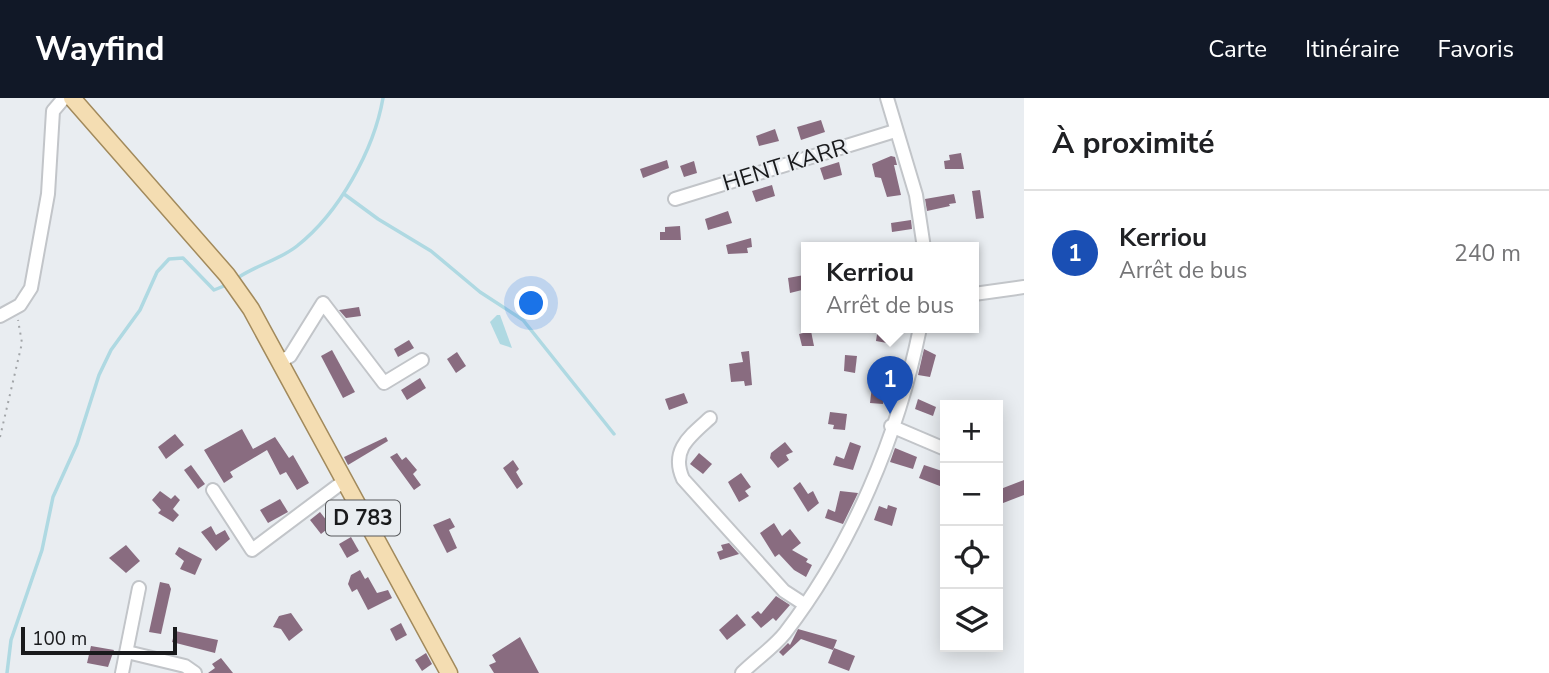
<!DOCTYPE html>
<html lang="fr">
<meta charset="utf-8">
<style>
body{margin:0;font-family:"Nunito Sans",sans-serif;background:#f6f6f6;color:#202124}
.controls{position:absolute;right:21px;bottom:21px;display:grid;overflow:hidden;border-radius:0px;box-shadow:0 4px 18px #0003}
.controls button{width:63px;height:63px;display:grid;place-items:center;padding:0;border:0;border-bottom:2px solid #e0e0e0;background:#fff;color:#202124;font:35px sans-serif}
.scale{position:absolute;left:21px;bottom:18px;width:156px;box-sizing:border-box;padding-left:7px;border:4px solid #191a1c;border-top:0;font-size:19px;line-height:24px;white-space:nowrap;color:#191a1c;-webkit-text-stroke:5px #e9edf1;paint-order:stroke}
.you{position:absolute;left:532px;top:206px;width:24px;height:24px;margin:-18px;border:5px solid #fff;border-radius:50%;background:#1a73e8;box-shadow:0 0 0 10px #1a73e833}
.badge{display:grid;place-items:center;width:46px;height:46px;border-radius:50%;background:#111827;color:#fff;font-size:23px;font-weight:700}
.pin{position:absolute;translate:-50% -58px;filter:drop-shadow(0 2px 4px #0008)}
.pin::after{content:'';position:absolute;top:37px;width:24px;height:21px;background:inherit;clip-path:polygon(0 0,100% 0,50% 100%)}
.popup{position:absolute;left:801px;top:144px;width:178px;height:91px;box-sizing:border-box;display:grid;place-content:center;border-radius:0px;background:#fff;filter:drop-shadow(0 2px 5px #0005);font-size:23px;white-space:nowrap;color:#757577}
.popup b{font-size:26px;color:#202124}
.popup::after{content:'';position:absolute;left:50%;top:100%;margin-left:-14px;border:14px solid transparent;border-top-color:#fff}
.list{margin:0;padding:0;list-style:none}
h2{display:flex;justify-content:space-between;align-items:center;height:91px;margin:0;padding:0 28px;font-size:30px}
h2 small{font-size:23px;font-weight:400;color:#757577}
.list li{display:grid;grid-template-columns:46px 1fr auto;gap:21px;align-items:center;box-sizing:border-box;height:126px;padding:0 28px;border-top:2px solid #e0e0e0}
.list b{display:block;font-size:26px;white-space:nowrap}
.list p{margin:0;font-size:23px;white-space:nowrap;color:#757577}
.list em{font-size:23px;font-style:normal;color:#757577}
.icon{flex:none;width:38px;height:38px;fill:none;stroke:currentColor;stroke-width:2;stroke-linecap:round;stroke-linejoin:round}
.map{position:relative;flex:none;width:1024px;height:575px;overflow:hidden}
header{display:flex;align-items:center;gap:42px;box-sizing:border-box;height:98px;padding:0 35px;background:#111827;color:#fff}
header strong{font-size:33px}
nav{display:flex;gap:38px;margin-inline-start:auto;font-size:24px}
main{display:flex}
aside{flex:1;background:#fff}
.map>svg:first-child{display:block}
.water{fill:#afd9e2}
.lines{fill:none;stroke-linecap:round;stroke-linejoin:round}
.stream{stroke:#afd9e2;stroke-width:3.5}
.building{fill:#896c80}
.minor-casing{stroke:#c2c5c9;stroke-width:16}
.major-casing{stroke:#a28a5c;stroke-width:19}
.path{stroke:#a2a5a8;stroke-width:2;stroke-dasharray:2 5;stroke-linecap:butt}
.minor{stroke:#fff;stroke-width:12}
.major{stroke:#f4ddb2;stroke-width:16}
.labels{text-anchor:middle;dominant-baseline:central;stroke-width:5;stroke-linejoin:round;paint-order:stroke}
.shield{fill:#e9edf1;stroke:#57595c;stroke-width:2}
.shield-label{font-size:21px;font-weight:bold;fill:#191a1c}
.street-label{font-size:23px;fill:#191a1c;stroke:#e9edf1}
</style>
<header>
<strong>Wayfind</strong>
<nav><a>Carte</a><a>Itinéraire</a><a>Favoris</a></nav>
</header>
<main>
<div class="map">
<svg width="1024" height="575" viewBox="0 0 1024 575">
<rect width="100%" height="100%" fill="#e9edf1"/>
<polygon class="water" points="497,217 500,217 512,250 500,246 490,224"/>
<g class="lines">
<g class="stream">
<polyline points="344,96 378,121 431,153 480,194 523,222 614,336"/>
<path d="M239,179c18,-12 42,-18 58,-31 42,-33 77,-96 86,-148"/>
<polyline points="7,575 11,542 42,452 53,399 77,346 99,277 111,252 140,212 157,174 169,161 183,160 214,192 224,188"/>
</g>
</g>
<g class="building">
<polygon points="821,22 825,34 801,42 797,29"/>
<polygon points="775,31 779,43 759,48 756,38"/>
<polygon points="961,55 964,71 945,71 944,63 950,62 949,57"/>
<polygon points="891,58 895,59 897,67 894,67 901,97 887,99 881,80 875,79 872,66"/>
<polygon points="667,62 669,70 643,80 640,71"/>
<polygon points="694,63 697,75 684,79 680,68"/>
<polygon points="839,64 842,77 824,82 820,70"/>
<polygon points="772,87 775,98 756,104 752,93"/>
<polygon points="980,92 984,120 976,121 972,93"/>
<polygon points="954,96 956,105 949,106 950,108 927,113 925,101"/>
<polygon points="728,113 732,125 708,132 705,121"/>
<polygon points="911,122 912,131 892,134 891,125"/>
<polygon points="680,128 681,142 660,142 660,134 665,134 665,129"/>
<polygon points="751,140 752,149 747,150 748,155 728,156 726,147"/>
<polygon points="804,177 806,191 790,195 788,180"/>
<polygon points="359,209 361,218 346,220 339,212"/>
<polygon points="878,230 890,230 887,245 876,243"/>
<polygon points="811,233 814,248 802,248 799,236"/>
<polygon points="409,242 414,250 398,259 394,251"/>
<polygon points="924,251 936,257 930,279 918,277"/>
<polygon points="332,252 355,294 343,300 321,258"/>
<polygon points="749,253 752,287 745,288 744,283 731,284 729,266 743,264 741,254"/>
<polygon points="457,254 466,268 456,275 447,261"/>
<polygon points="845,257 857,258 855,275 844,273"/>
<polygon points="420,280 426,290 407,302 401,292"/>
<polygon points="872,288 885,289 883,306 870,305"/>
<polygon points="684,295 688,305 669,312 665,301"/>
<polygon points="918,301 936,309 933,318 915,311"/>
<polygon points="830,314 847,316 845,332 833,331 834,327 828,326"/>
<polygon points="242,331 253,351 275,339 289,360 293,357 309,385 297,392 286,374 280,377 267,352 230,374 233,379 224,385 204,352"/>
<polygon points="175,336 184,347 166,361 158,349"/>
<polygon points="386,339 388,343 348,367 344,359"/>
<polygon points="785,344 793,354 786,357 789,362 778,370 770,360 771,355"/>
<polygon points="850,344 861,348 853,372 833,367 836,358 844,361"/>
<polygon points="895,350 917,359 913,371 890,364"/>
<polygon points="397,355 402,362 406,359 417,372 413,376 421,387 414,392 390,359"/>
<polygon points="699,355 712,366 703,376 690,366"/>
<polygon points="513,362 519,371 516,374 523,386 517,391 503,370"/>
<polygon points="191,367 205,386 198,391 184,372"/>
<polygon points="924,367 945,374 945,390 919,380"/>
<polygon points="741,375 751,389 745,393 749,398 739,404 728,384"/>
<polygon points="1024,382 1024,397 998,407 998,392"/>
<polygon points="800,384 808,396 813,393 819,405 808,414 793,390"/>
<polygon points="160,393 171,401 175,397 180,402 173,411 179,417 173,424 158,415 161,412 152,402"/>
<polygon points="840,393 858,395 843,426 825,420 828,411 835,414"/>
<polygon points="280,401 288,414 268,425 260,412"/>
<polygon points="888,407 897,410 892,428 874,422 879,408 887,411"/>
<polygon points="320,414 331,428 321,436 310,422"/>
<polygon points="450,420 455,429 449,432 457,450 447,455 433,427"/>
<polygon points="774,425 782,438 790,431 801,445 792,452 808,461 806,464 812,467 806,479 794,472 779,456 775,459 760,435"/>
<polygon points="211,428 216,437 225,432 230,441 216,453 201,434"/>
<polygon points="351,439 359,453 347,460 339,446"/>
<polygon points="729,445 739,456 720,462 717,454 723,452 721,447"/>
<polygon points="126,447 140,463 126,475 109,460"/>
<polygon points="179,449 202,461 195,477 180,471 184,463 175,456"/>
<polygon points="360,472 365,481 368,479 377,495 388,492 392,500 368,512 357,491 352,494 348,486 351,477"/>
<polygon points="160,484 169,486 171,491 161,536 149,534"/>
<polygon points="776,498 790,507 776,523 773,520 761,530 751,519 758,513 761,516"/>
<polygon points="291,515 303,532 289,543 281,531 273,529 279,518"/>
<polygon points="737,516 746,527 727,542 719,532"/>
<polygon points="401,525 407,537 396,543 390,531"/>
<polygon points="798,531 837,542 833,552 801,541 783,558 779,554 788,545 790,547"/>
<polygon points="175,533 218,542 215,555 172,544"/>
<polygon points="520,539 539,575 494,575 489,567 496,564 492,557"/>
<polygon points="91,548 114,552 108,569 87,565"/>
<polygon points="834,550 855,558 849,573 828,565"/>
<polygon points="426,555 432,566 422,573 415,562"/>
<polygon points="221,560 233,575 208,575 215,570 212,566"/>
</g>
<g class="lines">
<defs>
<g id="minor">
<polyline points="887,0 916,97 924,150"/>
<polyline points="675,101 895,33"/>
<polyline points="974,196 1024,189"/>
<polyline points="0,218 20,207 31,190 48,96 53,13 64,0"/>
<polyline points="281,263 290,258 323,205 384,285 422,262"/>
<path d="M710,320c-20,18 -40,32 -27,61l101,112 20,13"/>
<polyline points="891,328 945,351"/>
<polyline points="213,392 252,452 344,383"/>
<polyline points="127,554 185,568 195,575"/>
<polyline points="122,575 139,490"/>
<path d="M742,575c14,-14 31,-25 43,-40 67,-87 113,-197 135,-305"/>
</g>
<polyline id="major" points="72,0 227,177 251,211 449,575"/>
</defs>
<use href="#minor" class="minor-casing"/>
<use href="#major" class="major-casing"/>
<polyline class="path" points="0,339 22,245 18,222"/>
<use href="#minor" class="minor"/>
<use href="#major" class="major"/>
</g>
<g class="labels">
<rect class="shield" x="326" y="402.5" width="74" height="35" rx="5"/>
<g class="shield-label">
<text x="363" y="420">D 783</text>
</g>
<g class="street-label">
<text transform="translate(785 67) rotate(-17)">HENT KARR</text>
</g>
</g>
</svg>
<div class="controls">
<button>+</button>
<button>−</button>
<button><svg class="icon" aria-label="locate" viewBox="0 0 24 24"><circle cx="12" cy="12" r="6"/><path d="M12 2v4M12 18v4M2 12h4M18 12h4"/></svg></button>
<button><svg class="icon" aria-label="layers" viewBox="0 0 24 24"><path d="M12 4l9 5-9 5-9-5zM3 14l9 5 9-5"/></svg></button>
</div>
<div class="scale">100 m</div>
<div class="you"></div>
<div class="pin badge" style="left:890px;top:316px;background:#1a4fb4">1</div>
<div class="popup"><b>Kerriou</b>Arrêt de bus</div>
</div>
<aside>
<h2>À proximité<small></small></h2>
<ul class="list">
<li><span class="badge" style="background:#1a4fb4">1</span><div><b>Kerriou</b><p>Arrêt de bus</p></div><em>240 m</em></li>
</ul>
</aside>
</main>
